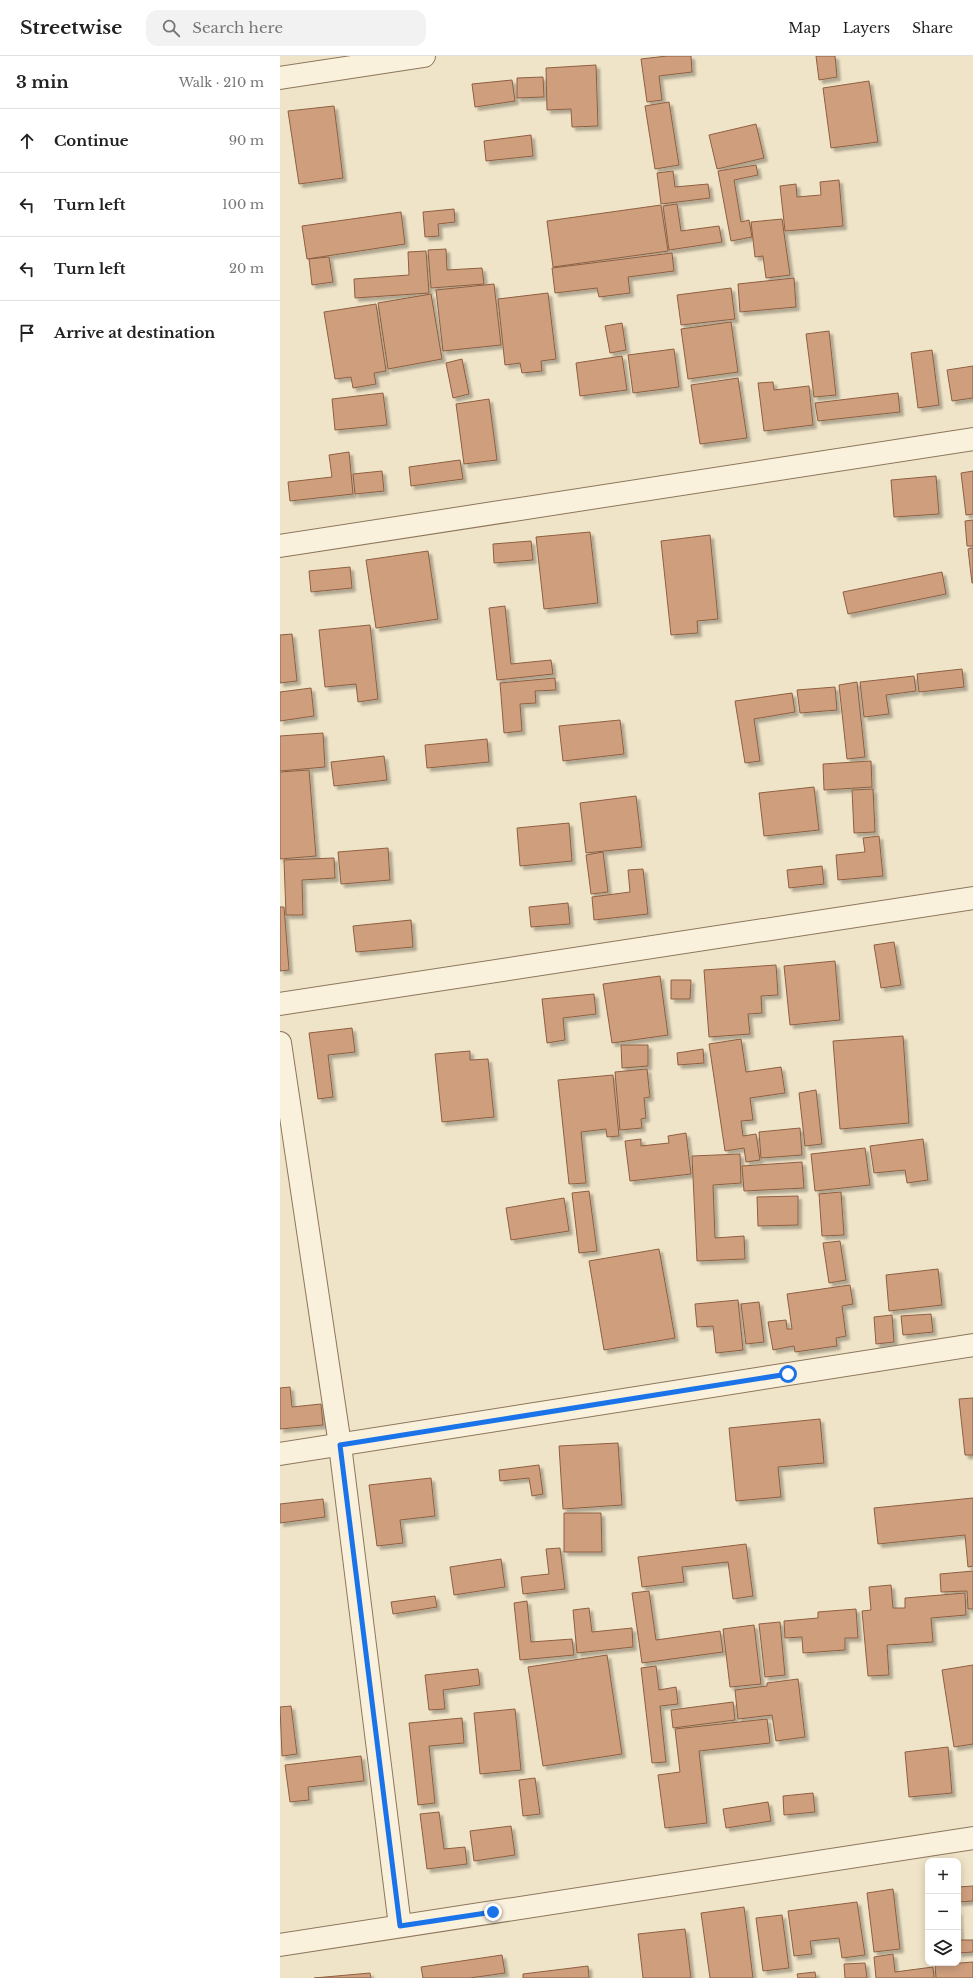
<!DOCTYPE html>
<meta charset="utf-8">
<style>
body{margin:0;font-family:"Libre Baskerville",serif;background:#f2f2f2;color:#222}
.controls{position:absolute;right:12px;bottom:12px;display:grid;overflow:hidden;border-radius:8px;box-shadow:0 2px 10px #0003}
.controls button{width:36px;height:36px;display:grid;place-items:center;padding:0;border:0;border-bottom:1px solid #e0e0e0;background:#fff;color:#222;font:20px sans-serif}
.stop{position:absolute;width:12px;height:12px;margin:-9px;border:3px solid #1a73e8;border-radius:50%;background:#fff}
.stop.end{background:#1a73e8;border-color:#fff;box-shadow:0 1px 4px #0008}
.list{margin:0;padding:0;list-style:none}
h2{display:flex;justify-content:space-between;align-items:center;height:52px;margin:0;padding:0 16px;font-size:17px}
h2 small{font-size:13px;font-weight:400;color:#767676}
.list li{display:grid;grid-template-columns:26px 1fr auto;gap:12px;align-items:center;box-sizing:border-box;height:64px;padding:0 16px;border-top:1px solid #e0e0e0}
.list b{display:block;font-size:15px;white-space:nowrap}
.list em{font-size:13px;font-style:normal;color:#767676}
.icon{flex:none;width:22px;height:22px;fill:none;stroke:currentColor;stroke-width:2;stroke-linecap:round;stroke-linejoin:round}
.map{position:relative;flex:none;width:693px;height:1922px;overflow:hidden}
header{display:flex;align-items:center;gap:24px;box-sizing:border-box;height:56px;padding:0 20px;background:#fff;border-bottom:1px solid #e0e0e0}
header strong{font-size:19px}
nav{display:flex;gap:22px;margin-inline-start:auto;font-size:14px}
.search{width:280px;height:36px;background:#f2f2f2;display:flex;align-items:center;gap:10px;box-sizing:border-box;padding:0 14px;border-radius:12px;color:#767676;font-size:15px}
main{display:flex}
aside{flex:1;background:#fff}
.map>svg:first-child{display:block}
.building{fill:#cf9f7d;stroke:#8d5f41;filter:url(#shadow)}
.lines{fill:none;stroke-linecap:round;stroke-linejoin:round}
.minor-casing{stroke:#8d765c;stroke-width:24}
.minor{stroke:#faf1dc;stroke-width:22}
.route{stroke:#1a73e8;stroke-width:5}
</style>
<header>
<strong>Streetwise</strong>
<div class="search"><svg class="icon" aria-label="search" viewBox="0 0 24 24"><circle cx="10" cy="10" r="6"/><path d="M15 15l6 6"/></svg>Search here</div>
<nav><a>Map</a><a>Layers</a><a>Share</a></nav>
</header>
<main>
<aside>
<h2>3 min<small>Walk · 210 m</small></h2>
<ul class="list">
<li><svg class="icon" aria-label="ahead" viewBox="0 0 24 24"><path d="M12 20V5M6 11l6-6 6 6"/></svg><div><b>Continue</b></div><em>90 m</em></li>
<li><svg class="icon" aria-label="left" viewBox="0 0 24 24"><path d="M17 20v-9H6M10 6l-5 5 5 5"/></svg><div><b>Turn left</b></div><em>100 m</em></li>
<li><svg class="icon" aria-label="left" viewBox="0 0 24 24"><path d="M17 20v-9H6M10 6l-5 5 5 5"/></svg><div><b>Turn left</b></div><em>20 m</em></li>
<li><svg class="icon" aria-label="arrive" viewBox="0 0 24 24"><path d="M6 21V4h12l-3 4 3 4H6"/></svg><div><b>Arrive at destination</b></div></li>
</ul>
</aside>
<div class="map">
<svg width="693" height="1922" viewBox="0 0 693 1922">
<defs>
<filter id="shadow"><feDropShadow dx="3.5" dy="3.5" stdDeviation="1" flood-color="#0004"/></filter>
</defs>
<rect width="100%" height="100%" fill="#f0e4c8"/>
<g class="building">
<polygon points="387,0 411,0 412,16 379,20 382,44 367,46 361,3"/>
<polygon points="536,0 555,0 557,21 539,24"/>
<polygon points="316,9 318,70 292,71 291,53 267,54 266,12"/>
<polygon points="263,21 264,41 237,42 237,22"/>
<polygon points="232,24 235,45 195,51 192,28"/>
<polygon points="589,25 598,86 551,92 543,32"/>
<polygon points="389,46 399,109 375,113 365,50"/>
<polygon points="54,50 63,122 19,128 8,55"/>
<polygon points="476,68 484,102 437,113 429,79"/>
<polygon points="251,79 253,100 206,105 204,85"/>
<polygon points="476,109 478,119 454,124 461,166 469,164 472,181 451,185 438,115"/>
<polygon points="393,115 395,131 428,128 430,142 381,148 377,117"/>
<polygon points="559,124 563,170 505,175 500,130 516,128 517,141 541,139 540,126"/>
<polygon points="397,148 401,175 439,170 442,186 389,194 383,150"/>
<polygon points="381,149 388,195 273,211 267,165"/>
<polygon points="174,153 175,166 158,168 159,180 145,181 143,156"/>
<polygon points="121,156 125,188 27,203 22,170"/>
<polygon points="502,163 510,219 486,222 483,200 475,201 471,166"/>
<polygon points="166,193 167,214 202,212 204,228 151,232 148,194"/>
<polygon points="146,195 149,237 75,242 74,223 129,219 128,196"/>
<polygon points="392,197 394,215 348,221 350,237 319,241 317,232 275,237 272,212"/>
<polygon points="49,201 53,226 32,229 29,203"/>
<polygon points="514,222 516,251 460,256 458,228"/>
<polygon points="214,228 221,289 163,295 156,234"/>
<polygon points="451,232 455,263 401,269 397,239"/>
<polygon points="268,237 276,303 261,305 262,315 242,317 240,307 225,309 218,243"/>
<polygon points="151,238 162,303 108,313 98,247"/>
<polygon points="96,248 106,315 94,317 96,328 73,332 71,321 55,323 44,256"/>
<polygon points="451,266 458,316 408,323 401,273"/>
<polygon points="342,267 346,294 330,297 325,270"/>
<polygon points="549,275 556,339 534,341 526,278"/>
<polygon points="394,293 399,331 353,337 348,299"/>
<polygon points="652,294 659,349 638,352 631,297"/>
<polygon points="342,300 347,334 300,340 296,307"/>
<polygon points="182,303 189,338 173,342 166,307"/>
<polygon points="693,310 693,342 672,345 667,314"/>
<polygon points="458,322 467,382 420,388 411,329"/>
<polygon points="493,326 494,334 529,330 533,369 484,375 478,327"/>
<polygon points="103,337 107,369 55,374 52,343"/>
<polygon points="618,337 620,356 538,365 535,347"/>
<polygon points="209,343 217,404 184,408 176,348"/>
<polygon points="69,396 73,438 10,445 8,426 52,421 49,399"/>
<polygon points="180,404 183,423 131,430 129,411"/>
<polygon points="102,415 104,435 75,438 73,418"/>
<polygon points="693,415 693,458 686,459 681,417"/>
<polygon points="656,420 659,458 614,461 611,424"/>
<polygon points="693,464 693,490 687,490 685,465"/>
<polygon points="310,476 318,547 264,553 256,481"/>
<polygon points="430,479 438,563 417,565 418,577 391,579 381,485"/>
<polygon points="251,485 253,504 214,507 213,488"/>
<polygon points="693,492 693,527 692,527 688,493"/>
<polygon points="148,495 158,563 96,572 86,504"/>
<polygon points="70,511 72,532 31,536 29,515"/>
<polygon points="662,516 666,538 568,558 563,536"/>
<polygon points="225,550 231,608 271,604 273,618 217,624 209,552"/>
<polygon points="90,569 98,643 78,646 76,628 45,631 39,574"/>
<polygon points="12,578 17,625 0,627 0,579"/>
<polygon points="682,613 684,631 639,636 637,618"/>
<polygon points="634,620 636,635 606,639 609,658 584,661 580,626"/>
<polygon points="275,622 276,634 255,635 256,647 240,648 242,675 224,677 220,627"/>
<polygon points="577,626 585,701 567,703 559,629"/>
<polygon points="555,631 557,654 520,657 517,634"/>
<polygon points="31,632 34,660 0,665 0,636"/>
<polygon points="512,637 515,656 474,663 480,705 465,707 455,645"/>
<polygon points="340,664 344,698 283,705 279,670"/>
<polygon points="43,677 45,711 0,715 0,680"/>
<polygon points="207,683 209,706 147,712 145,689"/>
<polygon points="104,700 107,724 54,730 51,706"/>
<polygon points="591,705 592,731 544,734 543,708"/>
<polygon points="29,714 36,800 0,803 0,716"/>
<polygon points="534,731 539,774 484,780 479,737"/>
<polygon points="593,733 595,776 574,777 572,734"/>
<polygon points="356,740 362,791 306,797 300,747"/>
<polygon points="289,767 292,805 240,810 237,772"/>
<polygon points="599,780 603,820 558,824 556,799 585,796 583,782"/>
<polygon points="108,792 110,824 61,828 58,796"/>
<polygon points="323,796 328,836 311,838 306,799"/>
<polygon points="54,802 55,822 22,824 23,859 6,859 4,804"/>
<polygon points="542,810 544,828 509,832 507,814"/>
<polygon points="363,813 368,858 314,864 312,841 350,836 348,814"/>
<polygon points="288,847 290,868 251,871 249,851"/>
<polygon points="0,851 4,851 9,914 0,915"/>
<polygon points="131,864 133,891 76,896 73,870"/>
<polygon points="614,886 621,929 601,932 594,889"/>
<polygon points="555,905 560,964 510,969 504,910"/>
<polygon points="496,909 498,939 481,940 482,957 468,958 470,978 429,981 424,914"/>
<polygon points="380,920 388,979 332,987 323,928"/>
<polygon points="391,924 411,924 410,943 391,943"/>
<polygon points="314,938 316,958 283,962 285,984 267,987 262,943"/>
<polygon points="72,972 75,996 48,999 53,1041 38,1043 29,977"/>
<polygon points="623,980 629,1067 560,1073 553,985"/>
<polygon points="461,983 466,1016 501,1011 505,1037 470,1042 473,1064 461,1065 463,1080 476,1078 480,1104 466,1106 464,1092 445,1095 429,988"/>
<polygon points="341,989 368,989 368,1010 342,1012"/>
<polygon points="423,993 424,1007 398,1009 397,997"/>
<polygon points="190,995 190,1004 208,1003 214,1061 162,1066 155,998"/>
<polygon points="367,1013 370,1041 364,1042 366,1062 361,1063 362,1072 340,1074 335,1016"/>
<polygon points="333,1019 339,1080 327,1081 326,1073 301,1076 306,1127 289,1128 278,1024"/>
<polygon points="536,1034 542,1088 525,1090 519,1037"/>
<polygon points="520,1072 522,1099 481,1102 479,1076"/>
<polygon points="406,1077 411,1118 350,1125 345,1085 361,1083 361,1090 389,1087 388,1080"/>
<polygon points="643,1083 648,1124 627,1127 625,1114 594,1117 590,1090"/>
<polygon points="585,1092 590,1129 535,1135 531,1098"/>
<polygon points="460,1098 461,1127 433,1129 435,1182 464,1180 465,1203 417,1205 412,1100"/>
<polygon points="522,1106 524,1132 464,1135 462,1110"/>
<polygon points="309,1135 317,1195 299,1197 292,1137"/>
<polygon points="561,1136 564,1179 542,1180 539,1138"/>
<polygon points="518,1140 518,1169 478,1170 477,1141"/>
<polygon points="284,1142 289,1175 231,1184 226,1152"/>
<polygon points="560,1185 566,1224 549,1227 543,1187"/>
<polygon points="379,1193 395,1282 324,1294 309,1205"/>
<polygon points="658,1213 662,1249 609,1255 606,1219"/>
<polygon points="570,1229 573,1248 562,1250 566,1280 556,1282 557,1290 515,1296 514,1290 493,1294 488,1266 506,1264 507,1273 512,1273 507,1238"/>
<polygon points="458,1244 463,1294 436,1297 433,1270 417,1271 415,1248"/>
<polygon points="479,1246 484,1286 466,1288 461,1248"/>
<polygon points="651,1258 653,1276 623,1279 621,1260"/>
<polygon points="612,1259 614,1286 596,1288 594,1261"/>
<polygon points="10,1331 12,1351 41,1348 43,1369 0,1373 0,1332"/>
<polygon points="693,1342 693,1399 685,1399 679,1343"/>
<polygon points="540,1363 544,1407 498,1411 501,1441 456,1445 449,1372"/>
<polygon points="338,1387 342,1449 283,1453 279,1390"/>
<polygon points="259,1409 263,1438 252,1440 249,1422 220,1425 219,1414"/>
<polygon points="151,1422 155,1460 120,1464 123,1487 97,1490 89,1429"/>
<polygon points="693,1442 693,1510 688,1511 685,1479 598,1488 594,1452"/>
<polygon points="43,1443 45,1461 0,1467 0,1448"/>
<polygon points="284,1457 321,1457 322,1496 284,1496"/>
<polygon points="466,1488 473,1540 453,1543 448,1506 402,1511 404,1526 362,1531 358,1501"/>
<polygon points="280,1492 285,1533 243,1538 241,1521 269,1518 266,1493"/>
<polygon points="221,1503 225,1531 174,1539 170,1511"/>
<polygon points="693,1515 693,1553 688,1553 687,1535 661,1536 660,1518"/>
<polygon points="611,1529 613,1552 625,1552 625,1542 685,1537 686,1559 651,1562 653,1586 607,1589 609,1619 588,1620 582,1555 591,1554 589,1531"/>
<polygon points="369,1535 376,1584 440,1575 443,1596 362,1607 352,1537"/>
<polygon points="155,1540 157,1551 113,1558 111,1546"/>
<polygon points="247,1545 251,1586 292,1583 294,1599 240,1604 234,1547"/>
<polygon points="309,1552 312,1576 352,1572 353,1591 297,1597 293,1554"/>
<polygon points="576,1553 578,1582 565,1582 565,1594 523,1597 522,1581 505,1582 504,1565 538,1562 538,1556"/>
<polygon points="500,1566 505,1619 485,1621 479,1568"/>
<polygon points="474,1569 481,1628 450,1631 443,1573"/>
<polygon points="327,1599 342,1698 263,1710 248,1611"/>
<polygon points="693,1609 693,1688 674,1691 662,1614"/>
<polygon points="376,1610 379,1634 396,1631 398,1648 380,1650 386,1706 372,1707 361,1612"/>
<polygon points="198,1613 200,1629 163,1634 165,1653 149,1654 145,1619"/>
<polygon points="518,1623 525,1681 496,1685 492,1659 458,1663 455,1634 487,1630 487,1627"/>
<polygon points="453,1646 455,1664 393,1672 391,1654"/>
<polygon points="11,1650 17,1698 2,1700 0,1651"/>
<polygon points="235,1653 241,1714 200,1718 194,1657"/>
<polygon points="182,1662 184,1687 149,1690 155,1747 138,1749 129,1667"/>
<polygon points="487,1663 490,1687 419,1695 427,1767 385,1772 378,1719 400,1716 395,1673"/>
<polygon points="668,1691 672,1737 629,1741 625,1696"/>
<polygon points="81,1700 84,1725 28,1731 29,1744 10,1746 5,1709"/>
<polygon points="255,1722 260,1758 243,1760 239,1724"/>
<polygon points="533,1737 535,1756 504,1759 503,1740"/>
<polygon points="488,1746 491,1765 446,1772 443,1753"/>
<polygon points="159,1756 164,1793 185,1791 187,1808 147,1813 140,1758"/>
<polygon points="231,1770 235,1799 194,1805 190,1775"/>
<polygon points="693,1830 693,1845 678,1846 678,1831"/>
<polygon points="613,1833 620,1893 594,1896 587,1837"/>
<polygon points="577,1846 585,1899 562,1902 559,1882 530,1885 532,1898 514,1900 508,1855"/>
<polygon points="464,1851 473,1922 430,1922 421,1857"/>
<polygon points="678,1855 680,1884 693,1884 693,1896 678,1897"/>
<polygon points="502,1859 509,1912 483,1915 476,1862"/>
<polygon points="405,1873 411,1922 363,1922 358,1878"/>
<polygon points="613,1898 615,1916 653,1911 654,1922 596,1922 594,1901"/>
<polygon points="222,1899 225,1917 190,1922 143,1922 141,1911"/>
<polygon points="693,1906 693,1922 656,1922 655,1909"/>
<polygon points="585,1907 587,1922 565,1922 564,1908"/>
<polygon points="308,1910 309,1922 243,1922 243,1918"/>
<polygon points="535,1916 536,1922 518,1922 517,1918"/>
<polygon points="90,1917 91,1922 34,1922"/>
</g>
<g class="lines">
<defs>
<g id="minor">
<polyline points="0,22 144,0"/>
<polyline points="0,490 693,383"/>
<polyline points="0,948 693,842"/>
<polyline points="0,987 60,1389 120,1870"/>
<polyline points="0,1398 693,1289"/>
<polyline points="0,1889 693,1782"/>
</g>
</defs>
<use href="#minor" class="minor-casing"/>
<use href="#minor" class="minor"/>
</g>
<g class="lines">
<polyline class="route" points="213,1856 120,1870 60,1389 508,1318"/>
</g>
</svg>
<div class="controls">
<button>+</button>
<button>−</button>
<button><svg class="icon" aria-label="layers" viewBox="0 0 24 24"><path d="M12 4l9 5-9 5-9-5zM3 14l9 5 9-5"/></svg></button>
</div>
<div class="stop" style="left:508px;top:1318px"></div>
<div class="stop end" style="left:213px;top:1856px"></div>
</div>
</main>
